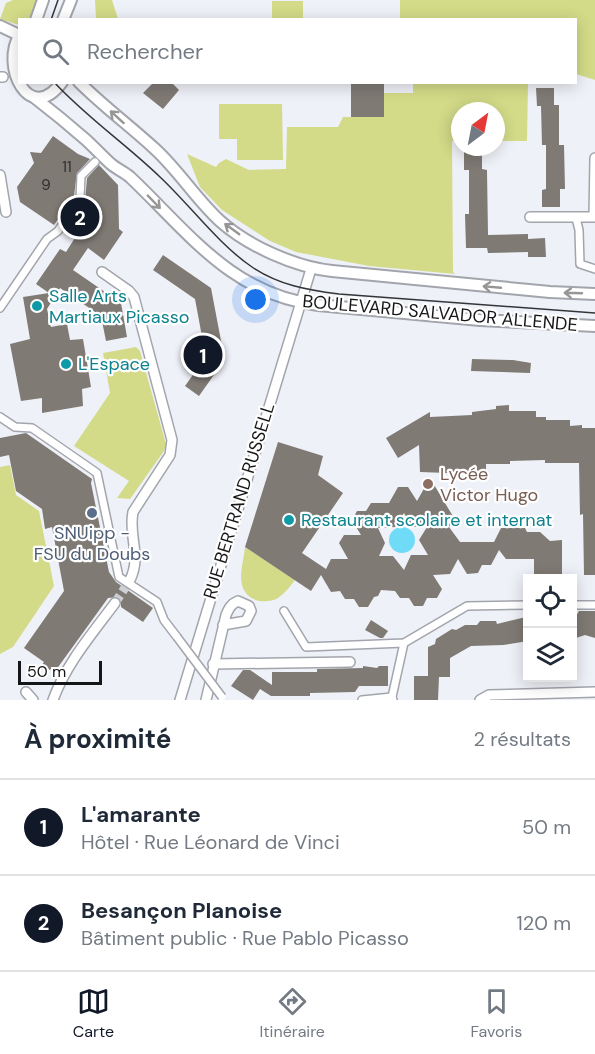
<!DOCTYPE html>
<html lang="fr">
<meta charset="utf-8">
<style>
body{margin:0;font-family:"DM Sans",sans-serif;background:#f6f6f7;color:#1f2937}
.controls{position:absolute;right:18px;bottom:18px;display:grid;overflow:hidden;border-radius:0px;box-shadow:0 3px 15px #0003}
.controls button{width:54px;height:54px;display:grid;place-items:center;padding:0;border:0;border-bottom:2px solid #e0e1e3;background:#fff;color:#1f2937;font:30px sans-serif}
.compass{position:absolute;left:451px;top:102px;width:54px;height:54px;border-radius:50%;background:#fff;box-shadow:0 3px 15px #0003;rotate:32deg}
.scale{position:absolute;left:18px;bottom:15px;width:84px;box-sizing:border-box;padding-left:6px;border:3px solid #151618;border-top:0;font-size:16px;line-height:21px;white-space:nowrap;color:#151618;-webkit-text-stroke:4px #fefefe;paint-order:stroke}
.you{position:absolute;left:256px;top:300px;width:21px;height:21px;margin:-15px;border:4px solid #fff;border-radius:50%;background:#1a73e8;box-shadow:0 0 0 9px #1a73e833}
.badge{display:grid;place-items:center;width:39px;height:39px;border-radius:50%;background:#111827;color:#fff;font-size:20px;font-weight:700}
.pin{position:absolute;translate:-50% -50%;border:3px solid #fff;box-shadow:0 2px 6px #0006}
.list{margin:0;padding:0;list-style:none}
h2{display:flex;justify-content:space-between;align-items:center;height:78px;margin:0;padding:0 24px;font-size:26px}
h2 small{font-size:20px;font-weight:400;color:#747a83}
.list li{display:grid;grid-template-columns:39px 1fr auto;gap:18px;align-items:center;box-sizing:border-box;height:96px;padding:0 24px;border-top:2px solid #e0e1e3}
.list b{display:block;font-size:22px;white-space:nowrap}
.list p{margin:0;font-size:20px;white-space:nowrap;color:#747a83}
.list em{font-size:20px;font-style:normal;color:#747a83}
.icon{flex:none;width:33px;height:33px;fill:none;stroke:currentColor;stroke-width:2;stroke-linecap:round;stroke-linejoin:round}
.map{position:relative;flex:none;width:595px;height:700px;overflow:hidden}
.search{position:absolute;background:#fff;box-shadow:0 3px 15px #0003;left:18px;right:18px;top:18px;height:66px;display:flex;align-items:center;gap:15px;box-sizing:border-box;padding:0 21px;border-radius:0px;color:#747a83;font-size:22px}
.sheet{height:270px;background:#fff}
nav{display:flex;justify-content:space-around;align-items:center;box-sizing:border-box;height:84px;border-top:2px solid #e0e1e3;background:#fff;font-size:16px;color:#747a83}
nav a{display:grid;justify-items:center;gap:3px}
nav .on{color:#111827}
.map>svg:first-child{display:block}
.green{fill:#d3db88}
.water{fill:#70dbf7}
.building{fill:#7f7a74;fill-rule:evenodd}
.lines{fill:none;stroke-linecap:round;stroke-linejoin:round}
.minor-tunnel{stroke:#ced0d6;stroke-width:9;stroke-dasharray:9 4.5;stroke-linecap:butt}
.pedestrian-casing{stroke:#a3a5ac;stroke-width:10}
.minor-casing{stroke:#a3a5ac;stroke-width:12}
.tertiary-casing{stroke:#a3a5ac;stroke-width:14}
.pedestrian{stroke:#fff;stroke-width:7}
.minor{stroke:#fff;stroke-width:9}
.tertiary{stroke:#fff;stroke-width:10}
.tram{stroke:#343538;stroke-width:1.5}
.pedestrian-bridge-casing{stroke:#a3a5ac;stroke-width:10;stroke-linecap:butt}
.pedestrian-bridge{stroke:#fff;stroke-width:7}
.oneway{stroke:#969697}
.culture-dot{fill:#0f9aa8;stroke:#fefefe;stroke-width:2}
.education-dot{fill:#8d6e63;stroke:#fefefe;stroke-width:2}
.service-dot{fill:#5c6f8a;stroke:#fefefe;stroke-width:2}
.labels{text-anchor:middle;dominant-baseline:central;stroke-width:4.5;stroke-linejoin:round;paint-order:stroke}
.number-label{font-size:15px;fill:#302f2f}
.culture-label{font-size:18px;fill:#0d838f;stroke:#fefefe;text-anchor:start}
.street-label{font-size:18px;fill:#151618;stroke:#fefefe}
.education-label{font-size:18px;fill:#785e54;stroke:#fefefe;text-anchor:start}
.service-label{font-size:18px;fill:#4e5e75;stroke:#fefefe}
</style>
<div class="map">
<svg width="595" height="700" viewBox="0 0 595 700">
<rect width="100%" height="100%" fill="#eff1f8"/>
<g class="green">
<polygon points="13,0 37,0 31,19 20,20 19,25 0,19 6,3"/>
<polygon points="95,0 112,0 118,19 96,19"/>
<polygon points="400,0 595,0 595,80 576,74 576,20 400,19"/>
<rect x="272" y="1" width="31" height="18"/>
<polygon points="413,83 528,83 527,141 496,141 496,111 460,111 460,141 452,141 453,272 455,274 369,266 296,252 270,241 222,210 200,187 187,154 216,167 219,163 226,159 249,170 286,169 287,127 338,127 343,117 384,117 384,93 413,93"/>
<polygon points="219,104 282,104 283,160 237,160 237,139 219,139"/>
<polygon points="136,347 140,351 166,444 164,451 130,499 117,498 129,481 74,446 110,393 103,353"/>
<polygon points="10,465 16,495 39,511 54,586 13,647 0,654 0,467"/>
<path d="M245,547l50,33c-5,7 -10,13 -17,18 -13,7 -32,3 -36,-13 -3,-11 2,-26 3,-38z"/>
</g>
<circle class="water" cx="402" cy="540" r="13"/>
<g class="building">
<polygon points="154,82 171,82 179,90 163,109 143,93"/>
<rect x="351" y="82" width="33" height="35"/>
<polygon points="536,88 554,88 554,105 559,105 559,145 564,145 565,189 560,189 560,207 542,207 542,190 546,189 546,145 542,145 541,106 537,106"/>
<polygon points="53,136 78,154 90,159 77,173 74,196 54,225 20,202 17,187 34,163 30,152 41,153"/>
<polygon points="464,152 482,152 482,169 487,170 488,235 528,234 528,239 545,238 546,257 528,257 528,252 488,253 487,248 466,248 465,214 469,214 469,170 464,170"/>
<polygon points="99,165 118,185 119,229 123,232 104,260 88,248 73,270 121,303 127,337 106,341 101,316 60,288 47,309 51,327 67,324 70,340 83,339 91,387 82,389 83,406 42,413 42,398 21,401 10,344 30,339 23,297 49,293 36,284 60,249 66,252 78,233 68,226 85,201 87,178"/>
<polygon points="163,255 211,288 222,346 220,346 217,367 214,371 216,372 199,396 185,386 202,362 199,361 203,342 195,299 153,270"/>
<polygon points="472,359 513,360 531,363 530,373 471,371"/>
<polygon points="509,405 509,411 536,411 536,417 546,417 546,420 570,420 570,426 582,425 582,428 595,428 595,575 584,575 583,514 580,515 579,463 545,463 545,460 510,461 510,464 486,464 486,471 474,471 474,474 420,472 419,445 398,458 386,438 430,412 430,417 472,415 472,412 496,409 496,406"/>
<polygon points="26,433 92,479 91,483 109,572 116,582 153,608 143,622 121,607 121,601 119,597 108,598 56,670 52,667 50,670 42,665 44,662 24,648 64,591 52,527 45,529 42,509 16,491 9,455 0,457 0,438"/>
<path d="M278,442l45,14 -5,19 25,18 -41,60 24,16 5,-10h17l-9,-16 5,-8h17l-9,-15 5,-9h9l5,-8h18l9,-16h10l9,14 13,-23 24,40 -5,9 11,15h34l7,-14h24l2,4h13l10,9 12,-1v39h-28v-20h-28l-7,-9 -8,15h-9l-4,8 -11,1 -9,-15 -8,15 -17,1 9,14 -5,9h-10l-4,8h-9l-5,-8h-9l-5,-7 -14,-1 -3,6 -4,1 -6,10h-9l-5,-8h-9l-5,-8 -9,1 -10,-17 -10,16 -66,-44zM404,513l8,14h15l-8,13 9,15h-17l-7,15 -11,-14h-14l6,-13 -7,-15 17,-1z"/>
<polygon points="579,611 595,611 595,638 585,635 573,639 573,621"/>
<polygon points="526,617 528,641 503,645 471,646 450,658 450,677 439,677 438,700 414,700 414,676 428,676 428,647 435,644 436,639 452,629 456,630 465,625 477,625 480,621 496,621 497,624"/>
<polygon points="371,620 388,631 383,638 380,638 365,630"/>
<polygon points="363,666 377,668 379,666 388,666 388,686 359,686 355,692 310,693 310,696 271,696 260,689 253,700 231,686 243,670 250,670 272,685 272,672 317,672 317,669 363,668"/>
</g>
<g class="lines">
<polyline class="minor-tunnel" points="115,603 130,580"/>
<defs>
<g id="pedestrian">
<polyline points="576,218 579,230 580,264 595,269"/>
<polyline points="0,308 47,239 58,231 80,198 81,176 95,162"/>
<polyline points="0,417 15,427 32,428 97,473 119,577 157,602 164,620 177,637"/>
<polyline points="572,605 595,605"/>
<polyline points="284,611 306,647 404,643 467,606 528,605"/>
<polyline points="362,700 392,697"/>
<polyline points="393,700 392,697 404,643"/>
</g>
<g id="minor">
<polyline points="0,77 3,77"/>
<polyline points="0,175 6,212"/>
<polyline points="530,217 594,217 595,158"/>
<path d="M102,272l27,19 5,6 38,143 -2,15 -37,57c-5,25 9,43 -3,68"/>
<polyline points="213,664 350,662"/>
<polyline points="26,692 33,700"/>
<path d="M53,700c13,-36 39,-66 62,-97"/>
<polyline points="180,700 311,269"/>
<path d="M206,700l20,-85c3,-7 5,-11 12,-14l11,5 2,5 -5,10 -23,4"/>
<polyline points="480,700 489,695 595,692"/>
</g>
<g id="tertiary">
<polyline points="36,20 43,0"/>
<polyline points="63,20 71,0"/>
<polyline points="0,26 19,35"/>
<path d="M20,35c-20,29 9,92 42,47"/>
<path d="M79,82c24,24 51,44 76,67 24,22 41,50 65,72 28,25 75,46 112,50l218,21 45,2"/>
<path d="M35,98c17,13 34,27 50,41 9,8 17,17 26,25 6,5 13,8 19,13 58,55 102,118 188,128l162,15 115,6"/>
</g>
</defs>
<use href="#pedestrian" class="pedestrian-casing"/>
<use href="#minor" class="minor-casing"/>
<use href="#tertiary" class="tertiary-casing"/>
<use href="#pedestrian" class="pedestrian"/>
<use href="#minor" class="minor"/>
<use href="#tertiary" class="tertiary"/>
<g class="tram">
<polyline points="51,20 58,0"/>
<path d="M54,82c31,34 73,63 106,95 30,28 58,67 92,90 27,18 55,23 87,27l256,19"/>
</g>
<defs>
<polyline id="pedestrian-bridge" points="177,637 222,697"/>
</defs>
<use href="#pedestrian-bridge" class="pedestrian-bridge-casing"/>
<use href="#pedestrian-bridge" class="pedestrian-bridge"/>
</g>
<defs><path id="oneway-shaft" d="M-6 0H5M1.5-3L5.5 0L1.5 3" fill="none" stroke-width="1.6" stroke-linecap="round" stroke-linejoin="round" transform="scale(1.5)"/></defs>
<g class="oneway">
<use href="#oneway-shaft" transform="translate(117 117) rotate(-138)"/>
<use href="#oneway-shaft" transform="translate(154 202) rotate(46)"/>
<use href="#oneway-shaft" transform="translate(232 229) rotate(-144)"/>
<use href="#oneway-shaft" transform="translate(492 287) rotate(-175)"/>
<use href="#oneway-shaft" transform="translate(573 293) rotate(-178)"/>
</g>
<g class="culture-dot">
<circle cx="37" cy="306" r="6"/>
<circle cx="66" cy="364" r="6"/>
<circle cx="289" cy="520" r="6"/>
</g>
<circle class="education-dot" cx="428" cy="484" r="6"/>
<circle class="service-dot" cx="92" cy="513" r="6"/>
<g class="labels">
<g class="number-label">
<text x="67" y="167">11</text>
<text x="46" y="185">9</text>
</g>
<g class="culture-label">
<text x="49" y="296">Salle Arts<tspan x="49" dy="21">Martiaux Picasso</tspan></text>
<text x="78" y="364">L'Espace</text>
<text x="301" y="520">Restaurant scolaire et internat</text>
</g>
<g class="street-label">
<text transform="translate(440 313) rotate(5)">BOULEVARD SALVADOR ALLENDE</text>
<text transform="translate(239 501) rotate(-73)">RUE BERTRAND RUSSELL</text>
</g>
<g class="education-label">
<text x="440" y="474">Lycée<tspan x="440" dy="21">Victor Hugo</tspan></text>
</g>
<g class="service-label">
<text x="92" y="533">SNUipp -<tspan x="92" dy="21">FSU du Doubs</tspan></text>
</g>
</g>
</svg>
<div class="controls">
<button><svg class="icon" aria-label="locate" viewBox="0 0 24 24"><circle cx="12" cy="12" r="6"/><path d="M12 2v4M12 18v4M2 12h4M18 12h4"/></svg></button>
<button><svg class="icon" aria-label="layers" viewBox="0 0 24 24"><path d="M12 4l9 5-9 5-9-5zM3 14l9 5 9-5"/></svg></button>
</div>
<svg class="compass" viewBox="-18 -18 36 36"><path d="M0-13l5 13h-10z" fill="#e53935"/><path d="M0 13l5-13h-10z" fill="#747a83"/></svg>
<div class="scale">50 m</div>
<div class="you"></div>
<div class="pin badge" style="left:203px;top:355px">1</div>
<div class="pin badge" style="left:80px;top:217px">2</div>
<div class="search"><svg class="icon" aria-label="search" viewBox="0 0 24 24"><circle cx="10" cy="10" r="6"/><path d="M15 15l6 6"/></svg>Rechercher</div>
</div>
<section class="sheet">
<h2>À proximité<small>2 résultats</small></h2>
<ul class="list">
<li><span class="badge">1</span><div><b>L'amarante</b><p>Hôtel · Rue Léonard de Vinci</p></div><em>50 m</em></li>
<li><span class="badge">2</span><div><b>Besançon Planoise</b><p>Bâtiment public · Rue Pablo Picasso</p></div><em>120 m</em></li>
</ul>
</section>
<nav>
<a class="on"><svg class="icon" aria-label="map" viewBox="0 0 24 24"><path d="M3 6l6-2 6 2 6-2v14l-6 2-6-2-6 2zM9 4v14M15 6v14"/></svg>Carte</a>
<a><svg class="icon" aria-label="directions" viewBox="0 0 24 24"><path d="M12 3l9 9-9 9-9-9zM9 14v-3h6M13 9l2 2-2 2"/></svg>Itinéraire</a>
<a><svg class="icon" aria-label="saved" viewBox="0 0 24 24"><path d="M7 4h10v16l-5-4-5 4z"/></svg>Favoris</a>
</nav>
